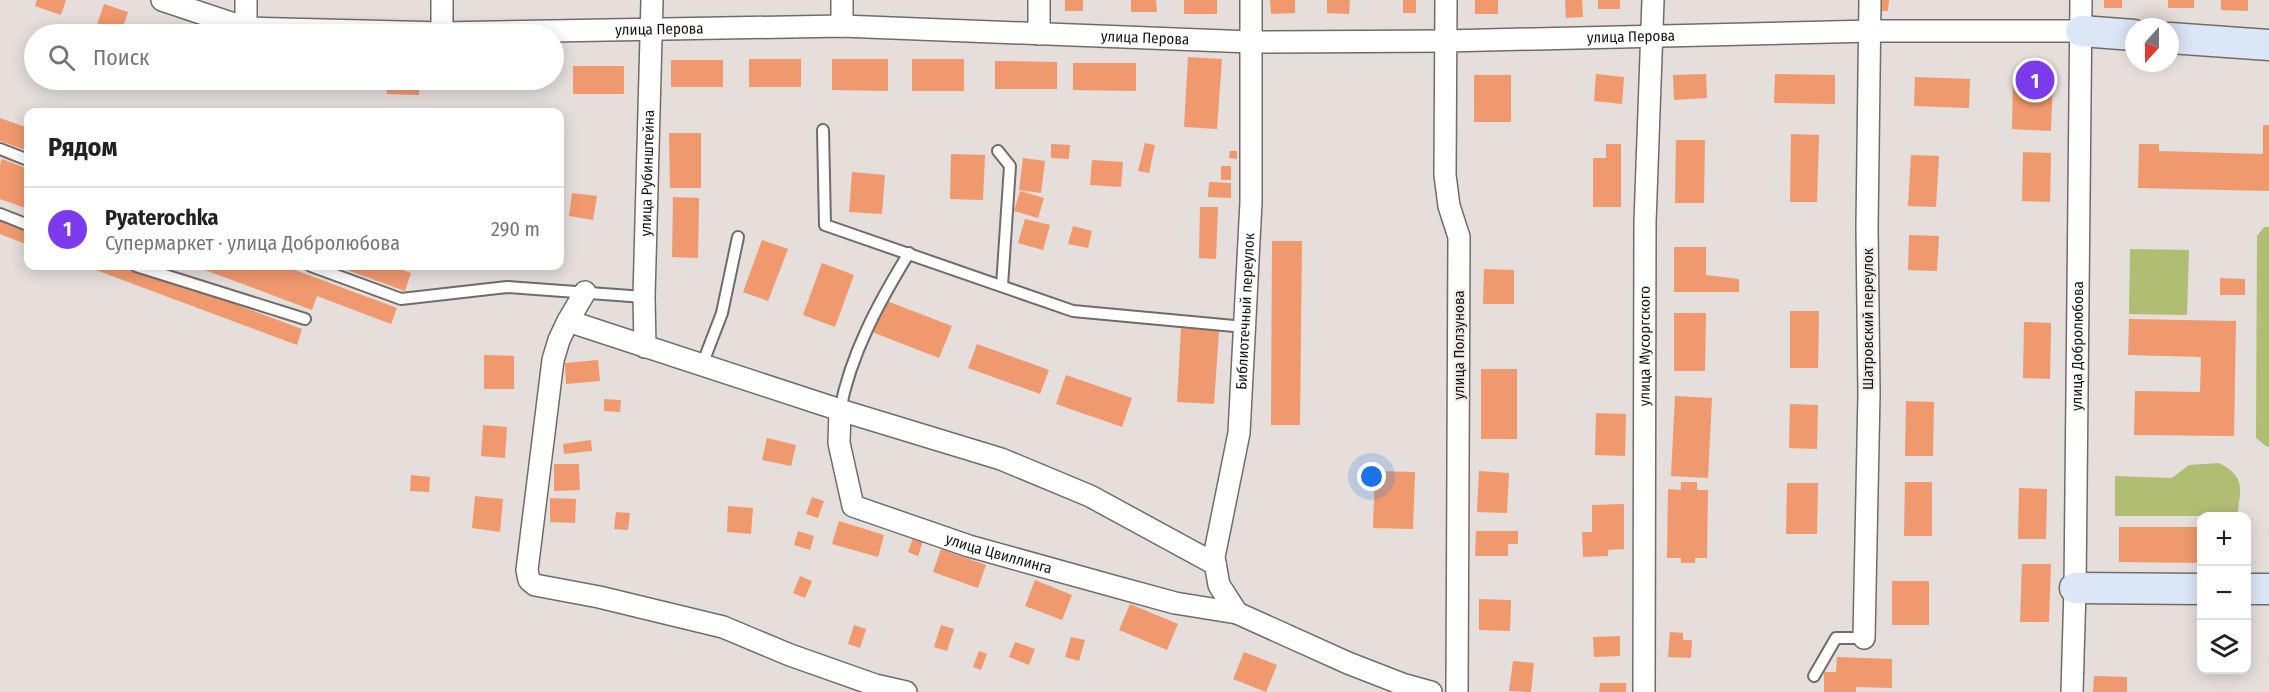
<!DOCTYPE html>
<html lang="ru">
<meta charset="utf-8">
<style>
body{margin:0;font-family:"Fira Sans Condensed",sans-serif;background:#f6f6f6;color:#222}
.controls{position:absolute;right:18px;bottom:18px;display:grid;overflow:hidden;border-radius:12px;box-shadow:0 3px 15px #0003}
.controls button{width:54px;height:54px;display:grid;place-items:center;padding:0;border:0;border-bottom:2px solid #e0e0e0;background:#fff;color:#222;font:30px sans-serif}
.compass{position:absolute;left:2125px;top:18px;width:54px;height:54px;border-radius:50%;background:#fff;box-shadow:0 3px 15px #0003;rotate:201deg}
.you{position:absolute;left:1372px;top:477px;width:21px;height:21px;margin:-15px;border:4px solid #fff;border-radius:50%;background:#1a73e8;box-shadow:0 0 0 9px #1a73e833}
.badge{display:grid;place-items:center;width:39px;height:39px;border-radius:50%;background:#7c3aed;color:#fff;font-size:20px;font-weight:700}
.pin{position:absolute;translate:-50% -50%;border:3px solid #fff;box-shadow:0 2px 6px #0006}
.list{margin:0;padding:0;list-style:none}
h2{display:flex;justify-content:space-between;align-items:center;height:78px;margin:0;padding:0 24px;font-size:26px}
h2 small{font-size:20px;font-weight:400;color:#767676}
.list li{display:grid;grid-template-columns:39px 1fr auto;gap:18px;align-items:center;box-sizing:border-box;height:84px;padding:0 24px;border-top:2px solid #e0e0e0}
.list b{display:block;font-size:22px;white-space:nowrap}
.list p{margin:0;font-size:20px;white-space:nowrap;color:#767676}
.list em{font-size:20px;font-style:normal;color:#767676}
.icon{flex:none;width:33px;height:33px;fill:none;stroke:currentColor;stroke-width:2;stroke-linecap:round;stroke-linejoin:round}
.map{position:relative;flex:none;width:2269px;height:692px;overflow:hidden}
.search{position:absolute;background:#fff;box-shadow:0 3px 15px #0003;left:24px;top:24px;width:540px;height:66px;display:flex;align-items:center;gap:15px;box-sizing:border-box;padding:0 21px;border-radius:33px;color:#767676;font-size:22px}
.panel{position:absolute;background:#fff;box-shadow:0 3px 15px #0003;left:24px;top:108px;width:540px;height:162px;border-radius:12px}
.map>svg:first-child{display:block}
.green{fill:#b2bd74}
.building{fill:#f0986e}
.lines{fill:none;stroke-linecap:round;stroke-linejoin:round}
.lane-casing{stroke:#726c69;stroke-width:14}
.street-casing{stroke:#726c69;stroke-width:24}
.secondary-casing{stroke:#726c69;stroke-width:33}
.lane{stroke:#fff;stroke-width:10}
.street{stroke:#fff;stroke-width:21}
.secondary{stroke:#dbe6f7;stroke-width:30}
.labels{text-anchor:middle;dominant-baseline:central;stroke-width:4.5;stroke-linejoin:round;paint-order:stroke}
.street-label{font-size:15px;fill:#181514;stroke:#f2ebe8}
</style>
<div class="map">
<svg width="2269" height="692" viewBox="0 0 2269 692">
<rect width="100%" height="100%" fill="#e5dedb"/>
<g class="green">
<polygon points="2264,227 2269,227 2269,447 2266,446 2256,438 2257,236"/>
<polygon points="2130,249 2189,250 2187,315 2129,314"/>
<path d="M2219,463c27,14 22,26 18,53h-122v-40l57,2 17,-13z"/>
</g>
<g class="building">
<polygon points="37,0 66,0 61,15 35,6"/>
<rect x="1065" y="0" width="18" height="11"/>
<polygon points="1131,0 1156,0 1157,12 1131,12"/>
<rect x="1184" y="0" width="33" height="14"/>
<polygon points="1270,0 1295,0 1295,13 1271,14"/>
<polygon points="1327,0 1350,0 1349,14 1327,13"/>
<rect x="1403" y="0" width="13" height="13"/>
<rect x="1475" y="0" width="23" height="14"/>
<polygon points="1565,0 1582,0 1583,17 1566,18"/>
<rect x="1598" y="0" width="22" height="9"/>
<polygon points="1871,0 1889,0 1888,11 1871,11"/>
<rect x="2104" y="0" width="18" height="8"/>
<rect x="2168" y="0" width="26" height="8"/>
<polygon points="2221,0 2248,0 2248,11 2221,10"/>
<polygon points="104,4 128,12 121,33 97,25"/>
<polygon points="1188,57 1222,59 1217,129 1184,127"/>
<rect x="749" y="59" width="52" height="28"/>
<polygon points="832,59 888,59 888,91 832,90"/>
<rect x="912" y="59" width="52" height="32"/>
<rect x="671" y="60" width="52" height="27"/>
<polygon points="995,61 1057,62 1057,89 995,89"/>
<polygon points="1073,63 1136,63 1136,91 1073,90"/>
<rect x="573" y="66" width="51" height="28"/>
<polygon points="1596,74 1624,77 1622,104 1594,101"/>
<polygon points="1706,74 1707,98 1674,100 1673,75"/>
<polygon points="1775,74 1835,75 1835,104 1774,103"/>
<rect x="1474" y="75" width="37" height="47"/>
<polygon points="2013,75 2053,76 2051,131 2012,129"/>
<polygon points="1915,77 1970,79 1969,108 1914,106"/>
<polygon points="324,80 348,80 349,86 324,87"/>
<polygon points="387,80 420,80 419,95 387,94"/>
<polygon points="469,80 516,80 517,87 470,89"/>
<polygon points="0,118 28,128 28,151 0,141"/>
<polygon points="2263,125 2269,125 2269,191 2138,188 2139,144 2159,144 2159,151 2263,154"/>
<polygon points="669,133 701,133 701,188 670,188"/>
<polygon points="1791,134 1819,135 1817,202 1790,202"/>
<polygon points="1676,140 1705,140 1704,203 1675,203"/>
<polygon points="1145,143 1155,145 1149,173 1138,171"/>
<polygon points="1051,144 1070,145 1069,159 1051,158"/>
<polygon points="1606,144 1621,144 1621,207 1593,207 1593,158 1606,158"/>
<polygon points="1230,151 1237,151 1237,159 1229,158"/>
<polygon points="2023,152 2051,153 2050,202 2022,201"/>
<polygon points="951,154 985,155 983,200 950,199"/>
<polygon points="1911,155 1939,156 1936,207 1908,206"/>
<polygon points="1023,158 1045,161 1041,193 1019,190"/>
<polygon points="2,159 28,169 28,209 0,199 0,165"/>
<polygon points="1092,160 1123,162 1121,187 1090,185"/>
<rect x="1221" y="166" width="10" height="14"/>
<polygon points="852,172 885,175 882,214 849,212"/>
<polygon points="1209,182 1231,183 1231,198 1208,197"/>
<polygon points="1020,191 1044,198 1038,218 1014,211"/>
<polygon points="572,193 597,196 593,220 569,216"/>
<polygon points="673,197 699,198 698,258 672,257"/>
<polygon points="1200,207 1218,207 1216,259 1199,258"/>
<polygon points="0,216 28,227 28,245 0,234"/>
<polygon points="1025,219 1050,225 1043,250 1018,243"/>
<polygon points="1073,226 1092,231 1088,248 1068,244"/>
<polygon points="1909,235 1939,236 1937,271 1908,270"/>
<polygon points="762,240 788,249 768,301 743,292"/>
<polygon points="1272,241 1302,241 1300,425 1271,425"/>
<polygon points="1674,247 1706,247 1706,275 1739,279 1739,292 1674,292"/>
<polygon points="822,263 854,275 835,327 803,315"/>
<polygon points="85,266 132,266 302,329 297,345"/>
<polygon points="194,266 284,266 397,308 391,324 317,296 312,310"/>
<polygon points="336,266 390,266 411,273 405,291"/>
<polygon points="1484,269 1514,270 1514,304 1483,304"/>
<polygon points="2220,278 2245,279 2245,295 2220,295"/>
<polygon points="884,300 952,326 939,358 872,332"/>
<polygon points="1790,311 1819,311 1818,368 1790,368"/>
<polygon points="1674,313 1706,313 1705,371 1674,371"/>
<polygon points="2129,319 2236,321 2234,436 2134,435 2135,391 2200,392 2201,357 2128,355"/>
<polygon points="2024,322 2051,323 2050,379 2023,378"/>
<polygon points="1181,328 1219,331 1214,404 1177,402"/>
<polygon points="977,344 1049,370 1040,394 968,368"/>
<polygon points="484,355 514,356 514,389 484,389"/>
<polygon points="598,360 600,381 566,384 565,363"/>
<rect x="1481" y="369" width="36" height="70"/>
<polygon points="1066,375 1132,398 1122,427 1056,404"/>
<polygon points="1675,396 1712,398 1708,478 1671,476"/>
<polygon points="604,399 621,400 620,412 604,411"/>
<polygon points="1906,401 1934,402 1933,456 1905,456"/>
<polygon points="1790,404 1818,405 1817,449 1789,448"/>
<polygon points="1596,413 1626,414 1625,456 1595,455"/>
<polygon points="483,425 507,427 505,458 481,456"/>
<polygon points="767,438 796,445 791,466 762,460"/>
<polygon points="591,440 592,451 564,454 563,444"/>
<polygon points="554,464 579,464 580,490 554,491"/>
<polygon points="1375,471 1415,472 1413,529 1373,528"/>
<polygon points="1479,471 1509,473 1507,513 1477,512"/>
<polygon points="411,475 430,477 429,492 410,491"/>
<polygon points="1681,482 1697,482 1697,490 1708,490 1707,558 1695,558 1695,563 1681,563 1681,558 1667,558 1668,489 1681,490"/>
<polygon points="1905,482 1932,482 1932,536 1904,536"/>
<polygon points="1787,483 1818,483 1817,534 1786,534"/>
<polygon points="2019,488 2047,489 2046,539 2018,539"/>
<polygon points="475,496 503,499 500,532 472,528"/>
<polygon points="812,497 824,501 818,518 806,514"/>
<polygon points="550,498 576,499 575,523 550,522"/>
<polygon points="1624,504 1624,549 1608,550 1608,556 1583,557 1582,532 1592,532 1592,505"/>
<polygon points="728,506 753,508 751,534 727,532"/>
<polygon points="616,512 630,513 628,530 614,529"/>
<polygon points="839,521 884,535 878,557 832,544"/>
<polygon points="2119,527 2202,527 2202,563 2119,562"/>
<polygon points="798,531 814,536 810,550 794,545"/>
<polygon points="1476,531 1518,531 1518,544 1508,544 1508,556 1475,556"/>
<polygon points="915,532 925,535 918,556 908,552"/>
<polygon points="941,549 986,565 978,588 933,572"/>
<polygon points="2022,564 2051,564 2049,622 2020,622"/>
<polygon points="800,576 812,581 805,598 793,593"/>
<polygon points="1035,580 1072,595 1062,620 1025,606"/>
<rect x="1892" y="581" width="37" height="44"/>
<polygon points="1479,599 1511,600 1510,631 1479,630"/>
<polygon points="1130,604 1178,624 1167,650 1119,630"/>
<polygon points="854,625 866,629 860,648 848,644"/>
<polygon points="941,625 954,629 947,651 934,647"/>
<polygon points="1670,632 1683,633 1683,640 1692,640 1691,658 1668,657"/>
<polygon points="1620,636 1620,656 1594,657 1593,637"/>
<polygon points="1071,637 1085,640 1079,661 1065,657"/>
<polygon points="1015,642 1035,649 1029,665 1009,657"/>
<polygon points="979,651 987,654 981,670 973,667"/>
<polygon points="1244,652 1277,665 1266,692 1233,679"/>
<polygon points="1837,657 1892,659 1892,688 1856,687 1856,692 1824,692 1824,672 1836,672"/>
<polygon points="1513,661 1534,663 1531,692 1509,691"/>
<polygon points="2094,676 2127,677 2127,692 2093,692"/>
<polygon points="1600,683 1626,683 1626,692 1599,692"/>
</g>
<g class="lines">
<defs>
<g id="lane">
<polyline points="823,130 825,225 1073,311 1245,327"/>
<polyline points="0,149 28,160"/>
<polyline points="998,151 1010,166 1002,286"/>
<polyline points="0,214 28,225"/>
<polyline points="136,266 305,319"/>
<polyline points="311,266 401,299 507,287 644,297"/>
<polyline points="702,365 722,313 738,237"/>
<path d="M840,410c11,-57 39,-108 69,-157"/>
<polyline points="1814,676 1836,638 1864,638"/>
</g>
<g id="street">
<path id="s1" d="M162,0l84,28 196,5 400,-7 409,16 195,-1 426,-10h209"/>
<polyline points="1446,0 1445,175 1449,206 1459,237 1457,692"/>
<polyline points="842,26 842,0"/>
<polyline points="246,28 246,0"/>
<polyline points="442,33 442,0"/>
<polyline points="1039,34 1039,0"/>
<polyline points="568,321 585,292"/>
<path id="s2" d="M645,347l-1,-50 8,-297"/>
<polyline points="840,410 1001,459 1090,496 1215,564"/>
<path id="s3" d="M1237,613l-18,-28 -5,-28 25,-124 12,-231v-202"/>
<polyline points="1864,638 1869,394 1867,227 1870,0"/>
<path id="s4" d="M906,692l-31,-7 -85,-30 -67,-28 -124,-30 -64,-12 -6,-5 -2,-10 26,-210 6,-20 9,-19 272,89 -1,33 14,63 116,40 144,40 62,17 62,10 111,50 54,21 29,8"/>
<path id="s5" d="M1644,692l1,-470 8,-222"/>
<path id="s6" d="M2072,692l3,-104 6,-588"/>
</g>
<g id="secondary">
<polyline points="2081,31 2134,35"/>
<polyline points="2170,38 2269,45"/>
<polyline points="2075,588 2202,589"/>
<polyline points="2246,589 2269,589"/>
</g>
</defs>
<use href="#lane" class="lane-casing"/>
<use href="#street" class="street-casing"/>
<use href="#secondary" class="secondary-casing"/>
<use href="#lane" class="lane"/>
<use href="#street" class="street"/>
<use href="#secondary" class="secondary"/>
</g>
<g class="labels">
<g class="street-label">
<text stroke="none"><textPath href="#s1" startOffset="502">улица Перова</textPath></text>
<text stroke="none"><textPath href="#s1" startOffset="1474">улица Перова</textPath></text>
<text stroke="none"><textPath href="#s1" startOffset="988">улица Перова</textPath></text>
<text stroke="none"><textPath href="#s2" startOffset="174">улица Рубинштейна</textPath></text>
<text stroke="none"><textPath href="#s3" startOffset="310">Библиотечный переулок</textPath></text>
<text transform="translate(1868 319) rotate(-90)">Шатровский переулок</text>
<text transform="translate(1459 345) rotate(-90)">улица Ползунова</text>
<text stroke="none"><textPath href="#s5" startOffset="346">улица Мусоргского</textPath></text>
<text stroke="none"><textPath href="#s6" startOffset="346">улица Добролюбова</textPath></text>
<text stroke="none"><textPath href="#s4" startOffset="1196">улица Цвиллинга</textPath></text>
</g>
</g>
</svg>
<div class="controls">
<button>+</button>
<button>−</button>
<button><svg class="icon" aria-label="layers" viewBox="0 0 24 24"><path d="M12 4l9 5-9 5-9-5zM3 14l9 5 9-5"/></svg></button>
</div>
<svg class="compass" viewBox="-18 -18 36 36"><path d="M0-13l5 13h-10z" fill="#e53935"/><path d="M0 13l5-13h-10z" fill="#767676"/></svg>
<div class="you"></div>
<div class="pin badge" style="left:2035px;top:80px">1</div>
<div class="search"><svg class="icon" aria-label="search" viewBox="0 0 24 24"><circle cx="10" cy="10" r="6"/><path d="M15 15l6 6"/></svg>Поиск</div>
<section class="panel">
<h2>Рядом<small></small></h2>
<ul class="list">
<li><span class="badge">1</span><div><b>Pyaterochka</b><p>Супермаркет · улица Добролюбова</p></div><em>290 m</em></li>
</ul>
</section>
</div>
